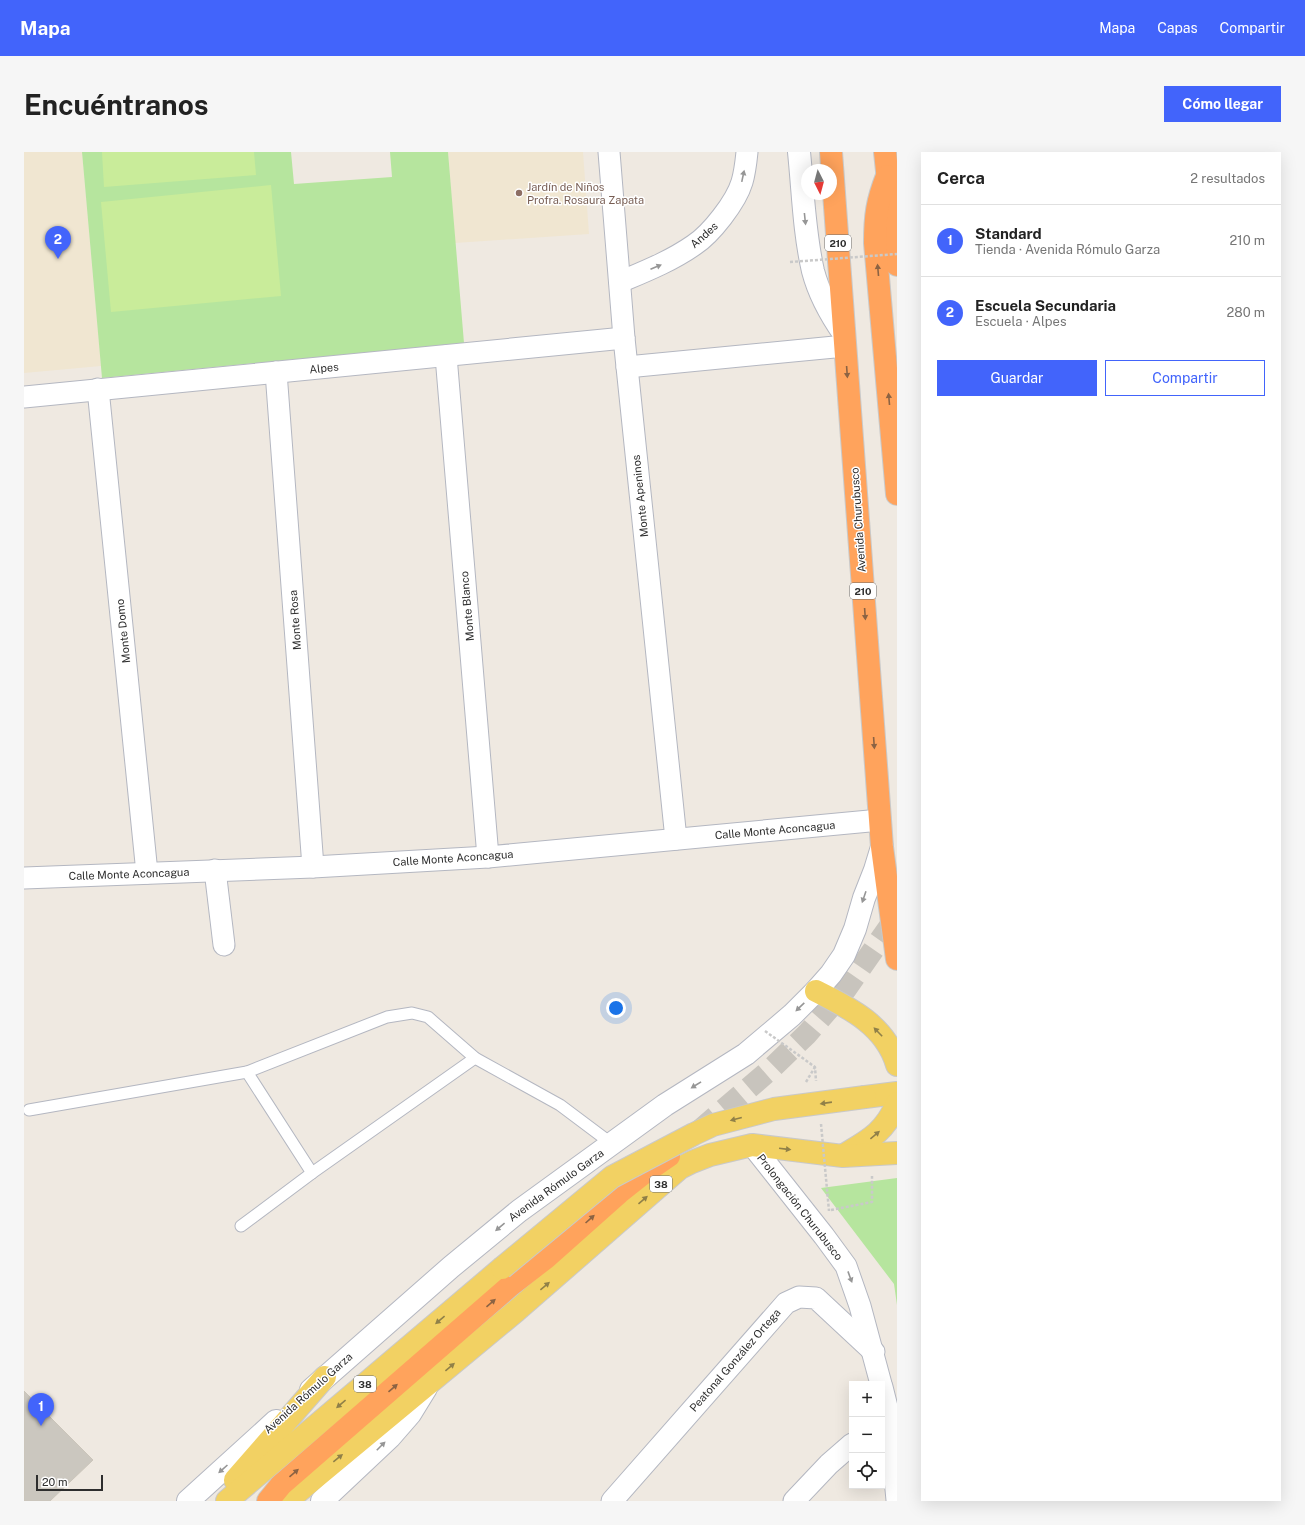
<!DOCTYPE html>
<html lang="es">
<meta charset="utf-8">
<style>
body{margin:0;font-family:"Public Sans",sans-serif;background:#f6f6f6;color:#222}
.controls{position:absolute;right:12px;bottom:12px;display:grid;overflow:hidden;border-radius:0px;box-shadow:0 4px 16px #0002}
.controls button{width:36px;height:36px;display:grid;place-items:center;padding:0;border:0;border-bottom:1px solid #e0e0e0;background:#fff;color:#222;font:20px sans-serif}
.compass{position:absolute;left:777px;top:12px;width:36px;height:36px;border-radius:50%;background:#fff;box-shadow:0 4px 16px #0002;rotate:174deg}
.scale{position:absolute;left:12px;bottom:10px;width:67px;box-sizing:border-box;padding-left:4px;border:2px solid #2e2e2e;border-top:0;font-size:11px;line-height:14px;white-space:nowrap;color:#2e2e2e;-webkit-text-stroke:3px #fff;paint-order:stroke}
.you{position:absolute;left:592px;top:856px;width:14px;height:14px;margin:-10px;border:3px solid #fff;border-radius:50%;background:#1a73e8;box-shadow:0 0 0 6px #1a73e833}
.badge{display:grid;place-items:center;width:26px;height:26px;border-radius:50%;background:#4264fb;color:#fff;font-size:13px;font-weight:700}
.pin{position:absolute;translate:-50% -33px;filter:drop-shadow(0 1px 2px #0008)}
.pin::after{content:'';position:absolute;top:21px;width:14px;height:12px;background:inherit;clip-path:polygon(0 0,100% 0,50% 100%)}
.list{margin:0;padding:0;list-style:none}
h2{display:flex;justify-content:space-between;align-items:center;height:52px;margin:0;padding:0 16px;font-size:17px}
h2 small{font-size:13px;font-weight:400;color:#767676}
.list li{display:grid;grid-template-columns:26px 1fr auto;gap:12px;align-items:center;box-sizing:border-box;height:72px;padding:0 16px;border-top:1px solid #e0e0e0}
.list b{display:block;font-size:15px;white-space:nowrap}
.list p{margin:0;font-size:13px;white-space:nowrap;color:#767676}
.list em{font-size:13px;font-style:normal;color:#767676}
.actions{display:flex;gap:8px;padding:12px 16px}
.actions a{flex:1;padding:9px 0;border:1px solid #4264fb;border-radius:0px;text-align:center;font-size:14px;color:#4264fb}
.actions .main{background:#4264fb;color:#fff}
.icon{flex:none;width:22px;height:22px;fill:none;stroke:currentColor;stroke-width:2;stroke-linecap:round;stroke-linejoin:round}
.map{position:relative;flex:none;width:873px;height:1349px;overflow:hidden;border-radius:0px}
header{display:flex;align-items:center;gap:24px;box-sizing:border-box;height:56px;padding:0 20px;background:#4264fb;color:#fff}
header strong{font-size:19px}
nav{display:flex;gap:22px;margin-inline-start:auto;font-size:14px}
.intro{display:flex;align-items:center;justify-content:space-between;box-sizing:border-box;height:96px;padding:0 24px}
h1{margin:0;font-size:28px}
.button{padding:10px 18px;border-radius:0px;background:#4264fb;color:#fff;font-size:14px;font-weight:700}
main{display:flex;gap:24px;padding:0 24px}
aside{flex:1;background:#fff;border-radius:0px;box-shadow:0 4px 16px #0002}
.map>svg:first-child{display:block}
.education{fill:#f0e6d1}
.green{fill:#b6e59e}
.pitch{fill:#c9ec9a}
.building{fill:#cbc7bf;stroke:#cbc5ba}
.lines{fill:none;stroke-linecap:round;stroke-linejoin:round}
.highway-tunnel{stroke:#c8c4bd;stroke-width:22;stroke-dasharray:22 11;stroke-linecap:butt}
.lane-casing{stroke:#b4b7c1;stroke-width:13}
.street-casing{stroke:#b4b7c1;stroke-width:23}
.secondary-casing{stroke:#b4b7c1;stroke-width:24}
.primary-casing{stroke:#c9c9c9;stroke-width:24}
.highway-casing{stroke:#c9c9c9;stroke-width:24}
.path{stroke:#c9c9c9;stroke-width:2.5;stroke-dasharray:3 2;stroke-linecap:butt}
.lane{stroke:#fff;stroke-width:11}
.street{stroke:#fff;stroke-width:21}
.secondary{stroke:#fff;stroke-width:22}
.primary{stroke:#f2d163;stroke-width:22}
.highway{stroke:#ffa35c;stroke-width:22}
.primary-bridge-casing{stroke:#c9c9c9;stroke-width:24;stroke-linecap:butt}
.path-bridge{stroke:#c9c9c9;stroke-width:2.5;stroke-dasharray:3 2;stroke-linecap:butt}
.primary-bridge{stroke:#f2d163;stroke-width:22}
.oneway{fill:#969696}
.oneway2{fill:#8c6343}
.oneway3{fill:#908048}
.education-dot{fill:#8d6e63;stroke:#fff;stroke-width:1.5}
.labels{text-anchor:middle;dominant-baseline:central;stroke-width:3;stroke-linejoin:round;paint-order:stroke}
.shield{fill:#fff;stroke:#6d6d6d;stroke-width:1}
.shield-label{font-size:10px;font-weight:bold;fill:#2e2e2e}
.education-label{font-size:11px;fill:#785e54;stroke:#fff;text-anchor:start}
.street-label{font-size:11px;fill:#2e2e2e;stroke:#fff}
</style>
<header>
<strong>Mapa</strong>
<nav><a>Mapa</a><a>Capas</a><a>Compartir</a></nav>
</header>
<div class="intro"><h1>Encuéntranos</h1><a class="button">Cómo llegar</a></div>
<main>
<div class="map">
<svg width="873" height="1349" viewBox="0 0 873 1349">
<rect width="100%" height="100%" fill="#efe9e1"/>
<g class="education">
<polygon points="0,0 58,0 77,214 0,221"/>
<polygon points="424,0 559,0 565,82 431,91"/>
</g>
<g class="green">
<polygon points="58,0 267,0 270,32 368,25 366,0 424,0 440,191 78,226"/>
<polygon points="873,1026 873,1153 870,1132 797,1036"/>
</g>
<g class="pitch">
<polygon points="78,0 230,0 232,23 80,35"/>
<polygon points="247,33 257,144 87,160 77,50"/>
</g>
<polygon class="building" points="0,1239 69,1308 26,1349 0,1349"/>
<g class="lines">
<polyline class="highway-tunnel" points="675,979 748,916 783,882 822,837 868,771 873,760"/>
<defs>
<g id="lane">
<polyline points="223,920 288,1021 451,906"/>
<polyline points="5,958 223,920 363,865 388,861 404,865 451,906 536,953 588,992"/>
<polyline points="217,1074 288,1021"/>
</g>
<g id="street">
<polyline points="585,0 600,186 652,687"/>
<path d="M596,130c26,-11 51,-21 74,-37 17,-11 42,-43 48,-63 3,-10 4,-20 5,-30"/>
<polyline points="422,204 464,705"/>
<polyline points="603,215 821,194"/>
<polyline points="252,220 289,715"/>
<polyline points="74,237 123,721"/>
<polyline points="0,245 600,186"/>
<polyline points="191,718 200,793"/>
<polyline points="0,726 289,715 464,705 856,668"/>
<polyline points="728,993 800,1084 822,1114 836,1154 857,1232"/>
<polyline points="858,1235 865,1263 873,1348"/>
<polyline points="588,1349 762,1151 775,1145 792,1146 850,1200"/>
<polyline points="770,1349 805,1312 828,1292"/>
</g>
<g id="secondary">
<path d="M775,0c4,39 5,80 14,119 6,23 17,43 31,63"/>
<polyline points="287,1238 427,1115 495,1059 641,953 722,902 768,863 792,839 807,822 820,803 831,777 840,746 851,718 858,695"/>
<polyline points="164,1349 252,1269"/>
<polyline points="298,1349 366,1285 386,1262 402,1236"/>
</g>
<g id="primary">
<path d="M792,839c34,17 70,35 81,74"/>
<polyline points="841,945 873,941"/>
<path d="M820,1003c25,-15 41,-23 53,-52"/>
<polyline points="211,1328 301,1225"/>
<polyline points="203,1349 478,1116"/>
<polyline points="263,1349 492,1159 656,1016 668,1010 686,1003 728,993 819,1004 873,1001"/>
</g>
<g id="highway">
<polyline points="807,0 858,695 873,807"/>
<polyline points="861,0 873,113"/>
<path d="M863,24c-10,25 -12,40 -12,67l22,251"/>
<polyline points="244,1349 257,1333 487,1133 522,1106 595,1041 619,1022 645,1004"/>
</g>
</defs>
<use href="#lane" class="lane-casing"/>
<use href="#street" class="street-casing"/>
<use href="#secondary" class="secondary-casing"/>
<use href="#primary" class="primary-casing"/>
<use href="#highway" class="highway-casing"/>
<g class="path">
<polyline points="782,930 791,915"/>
<polyline points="807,1058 848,1050 848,1024"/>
</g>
<use href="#lane" class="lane"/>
<use href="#street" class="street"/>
<use href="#secondary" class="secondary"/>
<use href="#primary" class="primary"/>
<use href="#highway" class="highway"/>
<defs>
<polyline id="primary-bridge" points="478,1116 588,1025 670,982 689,973 750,957 841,945"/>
</defs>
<use href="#primary-bridge" class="primary-bridge-casing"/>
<g class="path-bridge">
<polyline points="766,110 873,102"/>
<polyline points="741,879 791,915 792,929"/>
<polyline points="797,972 805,1059"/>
</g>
<use href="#primary-bridge" class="primary-bridge"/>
</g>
<defs><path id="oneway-solid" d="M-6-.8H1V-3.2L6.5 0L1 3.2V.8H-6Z"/></defs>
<g class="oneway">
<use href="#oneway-solid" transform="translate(719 24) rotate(-78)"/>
<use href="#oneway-solid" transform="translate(781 67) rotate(84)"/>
<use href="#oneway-solid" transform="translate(632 115) rotate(-23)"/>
<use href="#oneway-solid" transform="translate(840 745) rotate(109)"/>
<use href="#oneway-solid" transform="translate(776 855) rotate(136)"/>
<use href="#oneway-solid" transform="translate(672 933) rotate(148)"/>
<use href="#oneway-solid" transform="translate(476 1075) rotate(140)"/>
<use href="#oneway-solid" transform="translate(826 1125) rotate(70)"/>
<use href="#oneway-solid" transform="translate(357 1294) rotate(-45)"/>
<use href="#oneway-solid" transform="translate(199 1317) rotate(138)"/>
</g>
<g class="oneway2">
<use href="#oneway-solid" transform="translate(854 118) rotate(-95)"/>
<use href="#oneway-solid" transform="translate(823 220) rotate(86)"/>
<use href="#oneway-solid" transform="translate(865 247) rotate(-95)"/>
<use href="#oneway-solid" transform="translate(841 462) rotate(86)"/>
<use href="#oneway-solid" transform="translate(850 591) rotate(86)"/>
<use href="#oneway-solid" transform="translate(566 1067) rotate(-42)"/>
<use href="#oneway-solid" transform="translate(467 1151) rotate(-41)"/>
<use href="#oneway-solid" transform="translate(369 1236) rotate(-41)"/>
<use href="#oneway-solid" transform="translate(270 1321) rotate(-41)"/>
</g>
<g class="oneway3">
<use href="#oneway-solid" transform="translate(854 880) rotate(-134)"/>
<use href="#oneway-solid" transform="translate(802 951) rotate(172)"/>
<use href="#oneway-solid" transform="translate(712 967) rotate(165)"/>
<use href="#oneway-solid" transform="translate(851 983) rotate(-40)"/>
<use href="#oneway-solid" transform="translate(761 997) rotate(7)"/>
<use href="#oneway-solid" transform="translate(619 1048) rotate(-41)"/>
<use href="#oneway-solid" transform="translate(521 1134) rotate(-40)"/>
<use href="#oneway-solid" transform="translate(416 1168) rotate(140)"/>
<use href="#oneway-solid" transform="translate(426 1215) rotate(-40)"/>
<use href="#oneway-solid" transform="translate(317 1252) rotate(140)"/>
<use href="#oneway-solid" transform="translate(314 1306) rotate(-39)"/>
</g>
<circle class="education-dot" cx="495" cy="41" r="4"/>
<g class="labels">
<g class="shield">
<rect x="801" y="83" width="26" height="16" rx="3"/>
<rect x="826" y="431" width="26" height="16" rx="3"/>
<rect x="626" y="1024" width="22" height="16" rx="3"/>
<rect x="330" y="1224" width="22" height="16" rx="3"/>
</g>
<g class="shield-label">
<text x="814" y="91">210</text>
<text x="839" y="439">210</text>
<text x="637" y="1032">38</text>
<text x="341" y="1232">38</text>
</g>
<g class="education-label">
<text x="503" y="35">Jardín de Niños<tspan x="503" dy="13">Profra. Rosaura Zapata</tspan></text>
</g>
<g class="street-label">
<text transform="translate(680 83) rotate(-42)">Andes</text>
<text transform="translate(300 216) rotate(-6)">Alpes</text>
<text transform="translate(616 344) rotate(-96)">Monte Apeninos</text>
<text transform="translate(834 368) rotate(-94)">Avenida Churubusco</text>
<text transform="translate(443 454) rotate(-95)">Monte Blanco</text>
<text transform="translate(271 468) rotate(-94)">Monte Rosa</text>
<text transform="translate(99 479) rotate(-96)">Monte Domo</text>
<text transform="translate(751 678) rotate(-5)">Calle Monte Aconcagua</text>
<text transform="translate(429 706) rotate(-4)">Calle Monte Aconcagua</text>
<text transform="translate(105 722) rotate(-2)">Calle Monte Aconcagua</text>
<text transform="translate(532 1033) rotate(-36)">Avenida Rómulo Garza</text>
<text transform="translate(776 1055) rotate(52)">Prolongación Churubusco</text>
<text transform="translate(711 1208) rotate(-49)">Peatonal González Ortega</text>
<text transform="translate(284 1241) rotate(-42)">Avenida Rómulo Garza</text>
</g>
</g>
</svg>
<div class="controls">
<button>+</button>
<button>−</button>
<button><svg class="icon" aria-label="locate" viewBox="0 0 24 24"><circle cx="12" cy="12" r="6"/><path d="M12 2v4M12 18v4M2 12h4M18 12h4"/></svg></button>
</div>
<svg class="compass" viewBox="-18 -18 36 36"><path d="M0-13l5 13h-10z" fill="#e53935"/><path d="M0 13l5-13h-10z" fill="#767676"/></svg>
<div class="scale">20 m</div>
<div class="you"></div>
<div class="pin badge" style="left:17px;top:1274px">1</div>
<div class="pin badge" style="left:34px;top:107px">2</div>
</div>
<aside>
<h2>Cerca<small>2 resultados</small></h2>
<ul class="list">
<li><span class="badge">1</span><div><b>Standard</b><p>Tienda · Avenida Rómulo Garza</p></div><em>210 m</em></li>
<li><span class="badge">2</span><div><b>Escuela Secundaria</b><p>Escuela · Alpes</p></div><em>280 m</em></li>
</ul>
<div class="actions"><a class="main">Guardar</a><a>Compartir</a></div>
</aside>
</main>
